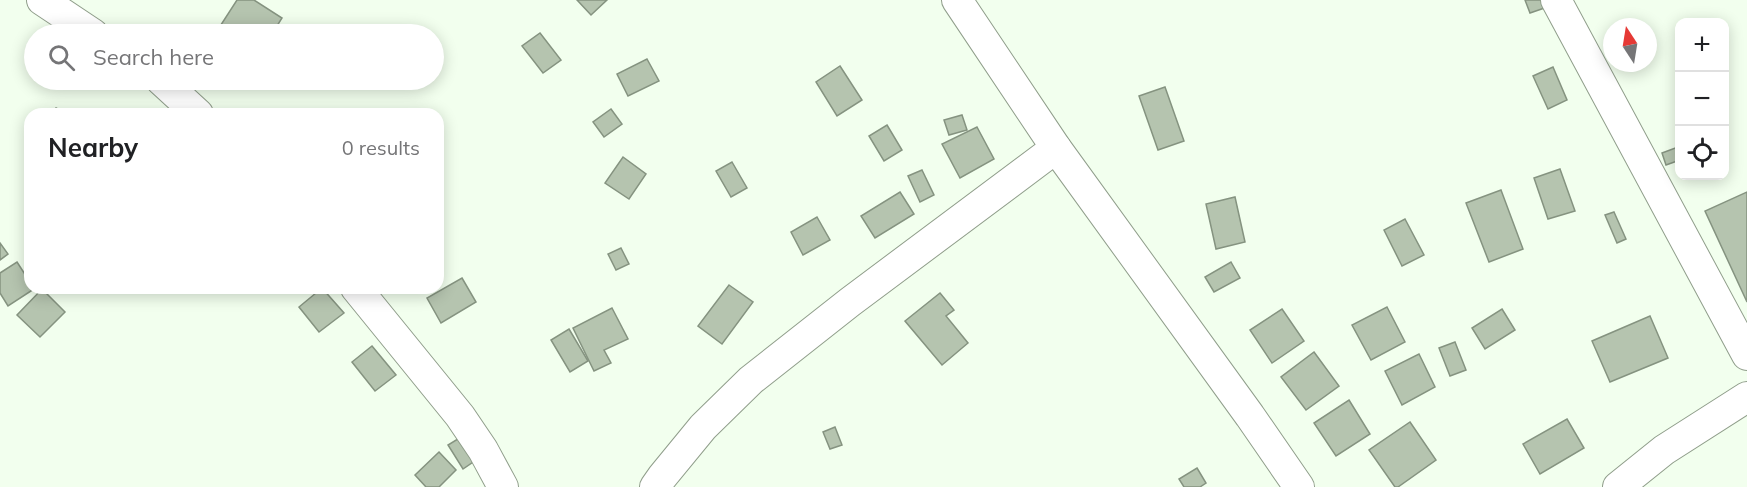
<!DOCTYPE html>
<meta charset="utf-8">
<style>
body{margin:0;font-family:Mulish,sans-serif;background:#f6f6f6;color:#202124}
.controls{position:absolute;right:18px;top:18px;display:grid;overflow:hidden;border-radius:12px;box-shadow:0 3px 15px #0003}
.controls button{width:54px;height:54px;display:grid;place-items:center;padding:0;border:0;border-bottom:2px solid #e0e0e0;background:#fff;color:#202124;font:30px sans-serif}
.compass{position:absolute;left:1603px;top:18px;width:54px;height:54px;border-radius:50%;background:#fff;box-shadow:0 3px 15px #0003;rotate:348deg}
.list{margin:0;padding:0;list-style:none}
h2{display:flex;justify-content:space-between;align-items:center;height:78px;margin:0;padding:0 24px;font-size:26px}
h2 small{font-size:20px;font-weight:400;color:#757577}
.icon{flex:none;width:33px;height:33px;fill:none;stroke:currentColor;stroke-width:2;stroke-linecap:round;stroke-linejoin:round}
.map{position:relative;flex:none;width:1747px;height:487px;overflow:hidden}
.search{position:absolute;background:#fff;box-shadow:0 3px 15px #0003;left:24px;top:24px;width:420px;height:66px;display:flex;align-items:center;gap:15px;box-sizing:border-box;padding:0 21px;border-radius:33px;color:#757577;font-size:22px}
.panel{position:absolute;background:#fff;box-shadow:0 3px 15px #0003;left:24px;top:108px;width:420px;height:186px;border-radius:18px}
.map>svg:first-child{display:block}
.building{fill:#b5c4af;stroke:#859380;stroke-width:1.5}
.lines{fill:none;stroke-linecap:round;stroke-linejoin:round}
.street-casing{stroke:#909e8b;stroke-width:32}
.street{stroke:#fff;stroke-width:30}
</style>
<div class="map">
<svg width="1747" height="487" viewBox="0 0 1747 487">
<rect width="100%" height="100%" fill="#f2ffee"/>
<g class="building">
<polygon points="237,0 254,0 282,18 272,34 215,34"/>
<polygon points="577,0 607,0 591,15"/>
<polygon points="1525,0 1558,0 1559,3 1530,13"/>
<polygon points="540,33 561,60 543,73 522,46"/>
<polygon points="647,59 659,81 628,96 617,74"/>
<polygon points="840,66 862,100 837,116 816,82"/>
<polygon points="1553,67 1567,100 1548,109 1533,76"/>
<polygon points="1165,87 1184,141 1158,150 1139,96"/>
<polygon points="56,108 67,114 52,114"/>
<polygon points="611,109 622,124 604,137 593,122"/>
<polygon points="962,115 967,130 949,135 944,120"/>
<polygon points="887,125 902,150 884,161 869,136"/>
<polygon points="977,127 994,159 960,178 942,144"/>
<polygon points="1678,147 1680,160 1666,165 1662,153"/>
<polygon points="623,157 646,174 629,199 605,183"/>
<polygon points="732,162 747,188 731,197 716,171"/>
<polygon points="1560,169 1575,211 1548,219 1534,178"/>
<polygon points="922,170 934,195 920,202 908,176"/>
<polygon points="1501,190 1523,249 1489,262 1466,203"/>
<polygon points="900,192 914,214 875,238 861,216"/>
<polygon points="1747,192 1747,302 1705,211"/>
<polygon points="1235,197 1245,242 1216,249 1206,204"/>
<polygon points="1614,212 1626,239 1617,243 1605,215"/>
<polygon points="817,217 830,240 803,255 791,232"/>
<polygon points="1405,219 1424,255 1402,266 1384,230"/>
<polygon points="0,243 8,254 0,260"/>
<polygon points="621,248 629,264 616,270 608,254"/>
<polygon points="17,262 30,282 30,288 34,289 8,306 0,293 0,273"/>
<polygon points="1231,262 1240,278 1214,292 1205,277"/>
<polygon points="462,278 476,302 441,323 427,298"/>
<polygon points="729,285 753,302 722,344 698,326"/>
<polygon points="322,288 344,313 319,332 299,307"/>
<polygon points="42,289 65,312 40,337 17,315"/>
<polygon points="940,293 954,310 946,316 968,343 942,365 905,321"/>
<polygon points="1387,307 1405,342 1371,360 1352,325"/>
<polygon points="612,308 628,339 604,350 611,363 594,371 573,328"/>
<polygon points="1282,309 1304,341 1272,363 1250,330"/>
<polygon points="1502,309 1515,330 1485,349 1472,328"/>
<polygon points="1650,316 1668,358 1610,382 1592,341"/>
<polygon points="569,329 588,361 570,372 551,340"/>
<polygon points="1455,342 1466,370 1450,376 1439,348"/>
<polygon points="372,346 396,375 375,391 352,362"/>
<polygon points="1314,352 1339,386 1306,410 1281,377"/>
<polygon points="1419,354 1435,387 1402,405 1385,371"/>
<polygon points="1349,400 1370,434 1336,456 1314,423"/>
<polygon points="1567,419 1584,448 1540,474 1523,444"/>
<polygon points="1410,422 1436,460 1398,487 1395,487 1369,450"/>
<polygon points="835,427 842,445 830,449 823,432"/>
<polygon points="461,437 476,460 463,469 448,445"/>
<polygon points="439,452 456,470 439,487 426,487 415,475"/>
<polygon points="1197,468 1206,483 1200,487 1184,487 1179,479"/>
</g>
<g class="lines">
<defs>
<g id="street">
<polyline points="42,0 93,34"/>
<polyline points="957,0 1056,148 1250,416 1299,487"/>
<polyline points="1556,0 1747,355"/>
<polyline points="161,80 198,114"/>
<polyline points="356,288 460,416 483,450 503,487"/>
<polyline points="655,487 662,477 703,427 751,380 850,302 1056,148"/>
<polyline points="1618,487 1664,450 1747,397"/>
</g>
</defs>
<use href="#street" class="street-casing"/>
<use href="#street" class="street"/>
</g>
</svg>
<div class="controls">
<button>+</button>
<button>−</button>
<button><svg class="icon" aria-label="locate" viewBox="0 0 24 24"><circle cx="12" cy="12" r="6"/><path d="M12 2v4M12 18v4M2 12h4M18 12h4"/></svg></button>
</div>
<svg class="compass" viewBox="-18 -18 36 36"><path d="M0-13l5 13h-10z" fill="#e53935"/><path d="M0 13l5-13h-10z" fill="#757577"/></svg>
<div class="search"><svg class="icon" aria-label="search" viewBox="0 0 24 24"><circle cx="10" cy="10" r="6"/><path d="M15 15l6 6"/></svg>Search here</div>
<section class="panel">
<h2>Nearby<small>0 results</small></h2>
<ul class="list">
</ul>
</section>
</div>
